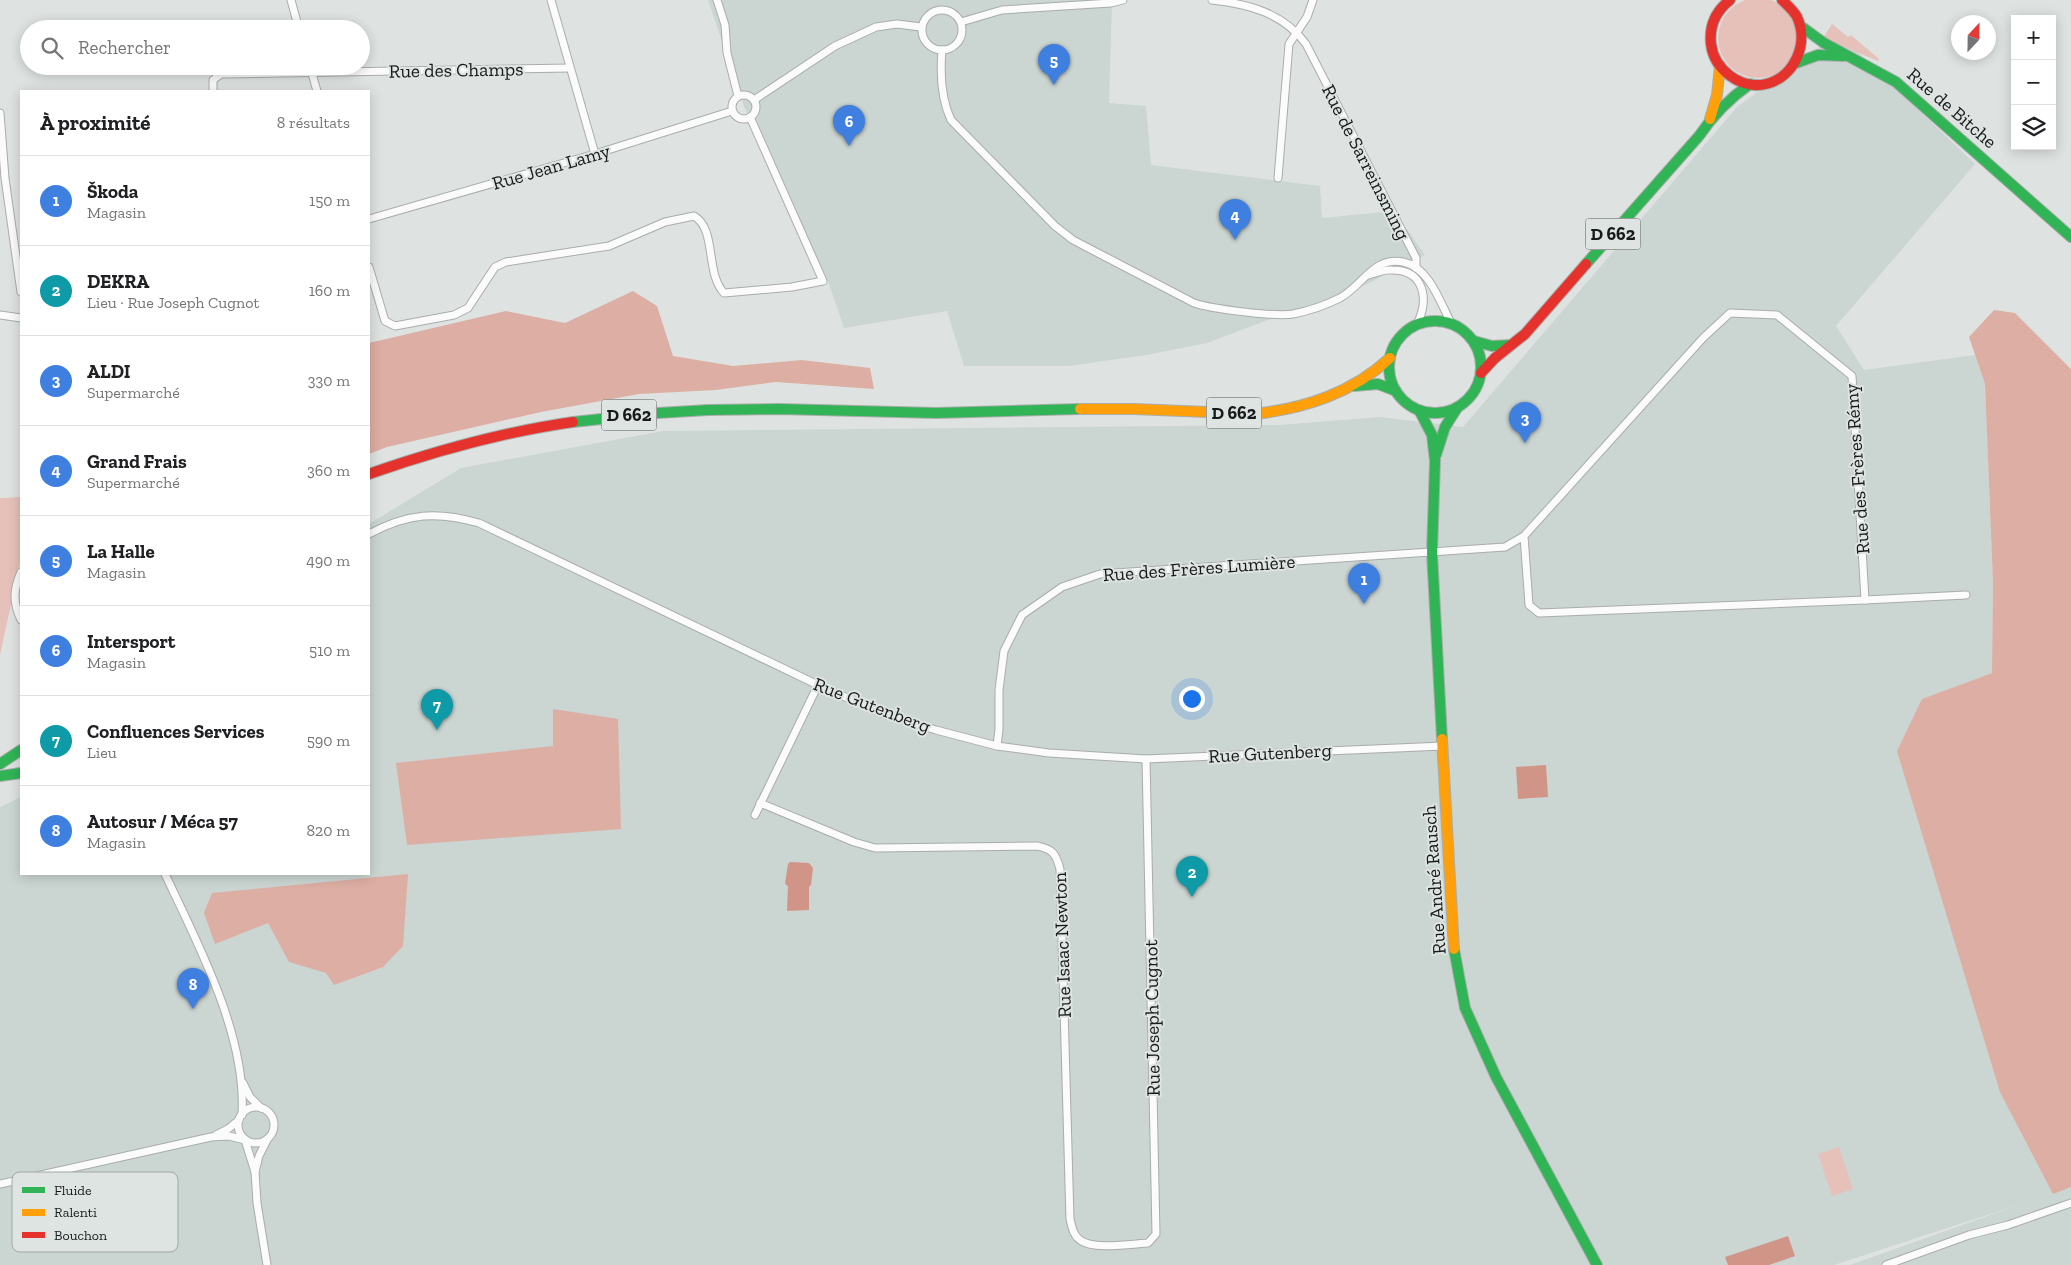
<!DOCTYPE html>
<html lang="fr">
<meta charset="utf-8">
<style>
body{margin:0;font-family:"Zilla Slab",serif;background:#f6f6f6;color:#202124}
.controls{position:absolute;right:15px;top:15px;display:grid;overflow:hidden;border-radius:0px;box-shadow:0 2px 12px #0003}
.controls button{width:45px;height:45px;display:grid;place-items:center;padding:0;border:0;border-bottom:1px solid #e0e0e0;background:#fff;color:#202124;font:25px sans-serif}
.compass{position:absolute;left:1951px;top:15px;width:45px;height:45px;border-radius:50%;background:#fff;box-shadow:0 2px 12px #0003;rotate:22deg}
.you{position:absolute;left:1191px;top:698px;width:18px;height:18px;margin:-12px;border:4px solid #fff;border-radius:50%;background:#1a73e8;box-shadow:0 0 0 8px #1a73e833}
.badge{display:grid;place-items:center;width:32px;height:32px;border-radius:50%;background:#ea580c;color:#fff;font-size:16px;font-weight:700}
.pin{position:absolute;translate:-50% -41px;filter:drop-shadow(0 1px 2px #0008)}
.pin::after{content:'';position:absolute;top:26px;width:18px;height:15px;background:inherit;clip-path:polygon(0 0,100% 0,50% 100%)}
.list{margin:0;padding:0;list-style:none}
h2{display:flex;justify-content:space-between;align-items:center;height:65px;margin:0;padding:0 20px;font-size:21px}
h2 small{font-size:16px;font-weight:400;color:#757577}
.list li{display:grid;grid-template-columns:32px 1fr auto;gap:15px;align-items:center;box-sizing:border-box;height:90px;padding:0 20px;border-top:1px solid #e0e0e0}
.list b{display:block;font-size:19px;white-space:nowrap}
.list p{margin:0;font-size:16px;white-space:nowrap;color:#757577}
.list em{font-size:16px;font-style:normal;color:#757577}
.icon{flex:none;width:28px;height:28px;fill:none;stroke:currentColor;stroke-width:2;stroke-linecap:round;stroke-linejoin:round}
.map{position:relative;flex:none;width:2071px;height:1265px;overflow:hidden}
.search{position:absolute;background:#fff;box-shadow:0 2px 12px #0003;left:20px;top:20px;width:350px;height:55px;display:flex;align-items:center;gap:12px;box-sizing:border-box;padding:0 18px;border-radius:28px;color:#757577;font-size:19px}
.panel{position:absolute;background:#fff;box-shadow:0 2px 12px #0003;left:20px;top:90px;width:350px;height:785px;border-radius:0px}
.map>svg:first-child{display:block}
.built{fill:#cbd5d2}
.green{fill:#e6c1b9}
.forest{fill:#ddaea3}
.water{fill:#d19587}
.lines{fill:none;stroke-linecap:round;stroke-linejoin:round}
.street-casing{stroke:#a9adab;stroke-width:9}
.fast-casing{stroke:#a9adab;stroke-width:12}
.slow-casing{stroke:#a9adab;stroke-width:12}
.jam-casing{stroke:#a9adab;stroke-width:12}
.street{stroke:#fafbfa;stroke-width:7}
.fast{stroke:#30b455;stroke-width:10}
.slow{stroke:#ff9f0a;stroke-width:10}
.jam{stroke:#e5322d;stroke-width:10}
.labels{text-anchor:middle;dominant-baseline:central;stroke-width:4;stroke-linejoin:round;paint-order:stroke}
.shield{fill:#dde4e2;stroke:#535756;stroke-width:1}
.shield-label{font-size:18px;font-weight:bold;fill:#181a1a}
.street-label{font-size:19px;fill:#181a1a;stroke:#dde4e2}
.key{fill:#dde4e2;stroke:#a2a7a6;stroke-width:1}
.key-label{font-size:14px;fill:#181a1a}
</style>
<div class="map">
<svg width="2071" height="1265" viewBox="0 0 2071 1265">
<rect width="100%" height="100%" fill="#dee3e1"/>
<g class="built">
<polygon points="708,0 1112,0 1109,103 1146,106 1151,165 1320,186 1322,218 1394,211 1425,255 1341,297 1281,315 1207,343 1146,355 1069,366 964,366 947,311 844,328 828,281 745,109"/>
<polygon points="1838,33 1975,164 1836,326 1864,370 1975,355 1985,384 1993,583 1992,673 1922,699 2053,1193 2071,1187 2071,1265 1850,1265 2021,1204 1834,1265 0,1265 0,807 21,797 21,874 369,874 369,524 461,468 663,431 1279,425 1380,417 1463,427 1737,107"/>
</g>
<g class="green">
<circle cx="1758" cy="38" r="40"/>
<polygon points="1832,24 1848,37 1851,35 1879,59 1878,61 1823,38"/>
<polygon points="21,497 21,558 0,655 0,498"/>
<polygon points="1839,1147 1853,1189 1832,1196 1818,1154"/>
</g>
<g class="forest">
<polygon points="633,291 657,306 673,356 733,366 802,360 870,368 874,389 776,382 716,390 639,394 541,412 387,447 369,454 369,343 506,311 565,323"/>
<polygon points="1994,310 2015,313 2071,369 2071,1187 2053,1194 2000,1092 1897,751 1922,699 1992,673 1993,583 1985,384 1969,337"/>
<polygon points="553,709 618,719 621,829 407,845 396,763 553,746"/>
<polygon points="408,874 403,946 383,967 334,985 326,973 289,962 268,923 215,944 204,913 212,893"/>
</g>
<g class="water">
<polygon points="1546,765 1548,797 1518,799 1516,767"/>
<polygon points="790,862 809,863 813,868 811,885 809,887 809,910 787,911 788,886 785,884 788,864"/>
<polygon points="1788,1236 1795,1256 1769,1265 1728,1265 1725,1257"/>
</g>
<g class="lines">
<defs>
<g id="street">
<polyline points="291,0 299,29"/>
<polyline points="551,0 595,154"/>
<polyline points="717,0 725,25 727,53 738,96"/>
<path d="M1212,0c37,4 71,13 94,44l110,214v10"/>
<circle cx="942" cy="30" r="20"/>
<polyline points="961,22 1002,10 1111,3 1123,0"/>
<path d="M942,50c-2,24 -1,49 9,70l104,106 18,14 121,63c18,6 81,14 99,11 15,-3 33,-9 47,-16 23,-13 34,-42 63,-36 26,5 37,40 48,61"/>
<polyline points="310,66 317,91"/>
<polyline points="213,91 213,80 221,74 570,68"/>
<circle cx="744" cy="107" r="12"/>
<polyline points="754,100 835,46 876,27 897,24 921,27"/>
<polyline points="0,113 5,178 21,292"/>
<polyline points="1278,178 1289,44 1307,17 1313,0"/>
<polyline points="369,219 595,154 732,111"/>
<path d="M369,267l16,54 10,5 59,-11 14,-7 27,-41 11,-5 103,-16 56,-24 29,-6c23,13 11,57 30,77l68,-6 31,-6 -73,-164"/>
<path d="M1369,275c7,-2 15,-6 23,-5 33,0 37,30 25,54"/>
<polyline points="0,315 21,318"/>
<path d="M369,534c39,-21 68,-23 110,-11l339,162 66,29 52,16 61,16 52,7 97,6 297,-13"/>
<path d="M21,572c-8,18 -8,31 0,48"/>
<polyline points="1865,600 1966,595"/>
<polyline points="997,746 999,729 999,690 1004,651 1022,615 1062,587 1100,574 1505,547 1524,536 1703,338 1730,313 1777,315 1852,376 1865,600 1539,613 1529,605 1524,536"/>
<path d="M760,803l94,39 21,6 162,-2c16,3 19,8 23,23l10,350c2,8 3,16 10,21 12,10 51,4 68,3l8,-9 -10,-475"/>
<polyline points="755,815 818,685"/>
<path d="M165,874c33,70 82,162 77,241"/>
<polyline points="243,1083 250,1097 261,1108"/>
<circle cx="256" cy="1125" r="18"/>
<polyline points="216,1135 228,1129 239,1120"/>
<polyline points="255,1172 257,1203 267,1265"/>
<polyline points="0,1184 211,1137 229,1136 245,1140 255,1172 259,1156 267,1140"/>
<polyline points="1886,1265 1969,1235 2008,1225 2071,1203"/>
</g>
<g id="fast">
<polyline points="1802,27 1824,43 1896,82 2071,237"/>
<polyline points="1796,63 1818,55 1843,56"/>
<path d="M1586,264l113,-128c14,-21 31,-38 51,-52"/>
<circle cx="1435" cy="367" r="46"/>
<polyline points="1474,341 1492,346 1511,345"/>
<polyline points="1354,386 1378,384 1396,391"/>
<polyline points="1419,410 1432,435 1435,461 1432,553 1442,739"/>
<polyline points="573,422 658,413 708,410 779,409 936,413 1080,409"/>
<polyline points="1436,455 1445,427 1457,408"/>
<polyline points="0,764 21,750"/>
<polyline points="0,776 21,773"/>
<polyline points="1454,949 1465,1008 1496,1077 1597,1265"/>
</g>
<g id="slow">
<polyline points="1710,119 1717,95 1720,66"/>
<path d="M1080,409h54l121,5c51,-6 97,-21 135,-56"/>
<polyline points="1442,739 1454,949"/>
</g>
<g id="jam">
<path d="M1730,0c-14,11 -21,26 -19,44 3,25 29,46 55,40 29,-7 43,-41 31,-67 -3,-6 -10,-12 -15,-17"/>
<polyline points="1481,373 1495,358 1525,334 1586,264"/>
<path d="M369,474c66,-23 134,-42 204,-52"/>
</g>
</defs>
<use href="#street" class="street-casing"/>
<use href="#fast" class="fast-casing"/>
<use href="#slow" class="slow-casing"/>
<use href="#jam" class="jam-casing"/>
<use href="#street" class="street"/>
<use href="#fast" class="fast"/>
<use href="#slow" class="slow"/>
<use href="#jam" class="jam"/>
</g>
<g class="labels">
<g class="shield">
<rect x="1585.5" y="218.5" width="55" height="31" rx="4"/>
<rect x="1206.5" y="397.5" width="55" height="31" rx="4"/>
<rect x="601.5" y="399.5" width="55" height="31" rx="4"/>
</g>
<g class="shield-label">
<text x="1613" y="234">D 662</text>
<text x="1234" y="413">D 662</text>
<text x="629" y="415">D 662</text>
</g>
<g class="street-label">
<text transform="translate(456 70) rotate(-1)">Rue des Champs</text>
<text transform="translate(1952 108) rotate(41)">Rue de Bitche</text>
<text transform="translate(1366 162) rotate(63)">Rue de Sarreinsming</text>
<text transform="translate(551 167) rotate(-16)">Rue Jean Lamy</text>
<text transform="translate(1857 469) rotate(-94)">Rue des Frères Rémy</text>
<text transform="translate(1199 568) rotate(-4)">Rue des Frères Lumière</text>
<text transform="translate(872 705) rotate(21)">Rue Gutenberg</text>
<text transform="translate(1270 753) rotate(-3)">Rue Gutenberg</text>
<text transform="translate(1434 880) rotate(-94)">Rue André Rausch</text>
<text transform="translate(1062 945) rotate(-92)">Rue Isaac Newton</text>
<text transform="translate(1152 1018) rotate(-91)">Rue Joseph Cugnot</text>
</g>
</g>
<rect x="12" y="1172" width="166" height="80" rx="8" class="key"/>
<rect x="22" y="1187" width="23" height="6" fill="#30b455"/>
<rect x="22" y="1209" width="23" height="7" fill="#ff9f0a"/>
<rect x="22" y="1232" width="23" height="6" fill="#e5322d"/>
<g class="key-label">
<text x="54" y="1195">Fluide</text>
<text x="54" y="1217">Ralenti</text>
<text x="54" y="1240">Bouchon</text>
</g>
</svg>
<div class="controls">
<button>+</button>
<button>−</button>
<button><svg class="icon" aria-label="layers" viewBox="0 0 24 24"><path d="M12 4l9 5-9 5-9-5zM3 14l9 5 9-5"/></svg></button>
</div>
<svg class="compass" viewBox="-18 -18 36 36"><path d="M0-13l5 13h-10z" fill="#e53935"/><path d="M0 13l5-13h-10z" fill="#757577"/></svg>
<div class="you"></div>
<div class="pin badge" style="left:1364px;top:604px;background:#3f7fe0">1</div>
<div class="pin badge" style="left:1192px;top:897px;background:#0f9aa8">2</div>
<div class="pin badge" style="left:1525px;top:443px;background:#3f7fe0">3</div>
<div class="pin badge" style="left:1235px;top:240px;background:#3f7fe0">4</div>
<div class="pin badge" style="left:1054px;top:85px;background:#3f7fe0">5</div>
<div class="pin badge" style="left:849px;top:146px;background:#3f7fe0">6</div>
<div class="pin badge" style="left:437px;top:730px;background:#0f9aa8">7</div>
<div class="pin badge" style="left:193px;top:1009px;background:#3f7fe0">8</div>
<div class="search"><svg class="icon" aria-label="search" viewBox="0 0 24 24"><circle cx="10" cy="10" r="6"/><path d="M15 15l6 6"/></svg>Rechercher</div>
<section class="panel">
<h2>À proximité<small>8 résultats</small></h2>
<ul class="list">
<li><span class="badge" style="background:#3f7fe0">1</span><div><b>Škoda</b><p>Magasin</p></div><em>150 m</em></li>
<li><span class="badge" style="background:#0f9aa8">2</span><div><b>DEKRA</b><p>Lieu · Rue Joseph Cugnot</p></div><em>160 m</em></li>
<li><span class="badge" style="background:#3f7fe0">3</span><div><b>ALDI</b><p>Supermarché</p></div><em>330 m</em></li>
<li><span class="badge" style="background:#3f7fe0">4</span><div><b>Grand Frais</b><p>Supermarché</p></div><em>360 m</em></li>
<li><span class="badge" style="background:#3f7fe0">5</span><div><b>La Halle</b><p>Magasin</p></div><em>490 m</em></li>
<li><span class="badge" style="background:#3f7fe0">6</span><div><b>Intersport</b><p>Magasin</p></div><em>510 m</em></li>
<li><span class="badge" style="background:#0f9aa8">7</span><div><b>Confluences Services</b><p>Lieu</p></div><em>590 m</em></li>
<li><span class="badge" style="background:#3f7fe0">8</span><div><b>Autosur / Méca 57</b><p>Magasin</p></div><em>820 m</em></li>
</ul>
</section>
</div>
